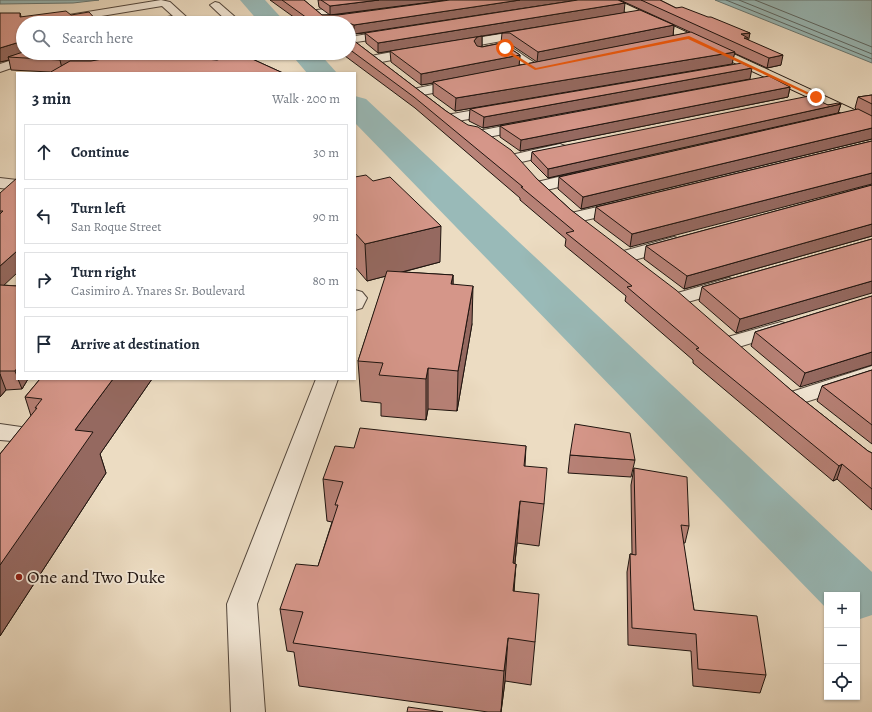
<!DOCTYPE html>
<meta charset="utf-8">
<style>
body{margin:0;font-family:Alegreya,serif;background:#f2f2f3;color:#1f2937}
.controls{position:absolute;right:12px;bottom:12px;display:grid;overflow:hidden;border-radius:0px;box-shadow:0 1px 3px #0004}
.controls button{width:36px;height:36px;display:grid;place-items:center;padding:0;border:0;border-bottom:1px solid #e0e1e3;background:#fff;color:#1f2937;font:20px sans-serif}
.stop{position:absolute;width:12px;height:12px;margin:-9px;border:3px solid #ea580c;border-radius:50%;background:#fff}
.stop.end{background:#ea580c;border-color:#fff;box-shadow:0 1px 4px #0008}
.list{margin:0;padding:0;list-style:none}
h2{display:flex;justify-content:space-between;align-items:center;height:52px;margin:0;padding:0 16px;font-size:17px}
h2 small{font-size:13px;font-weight:400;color:#747a83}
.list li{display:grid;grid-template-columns:26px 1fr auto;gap:12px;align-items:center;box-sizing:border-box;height:56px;margin:0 8px 8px;padding:0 8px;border:1px solid #e0e1e3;border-radius:0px}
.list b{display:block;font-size:15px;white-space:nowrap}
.list p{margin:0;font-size:13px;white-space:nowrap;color:#747a83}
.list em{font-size:13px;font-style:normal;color:#747a83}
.icon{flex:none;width:22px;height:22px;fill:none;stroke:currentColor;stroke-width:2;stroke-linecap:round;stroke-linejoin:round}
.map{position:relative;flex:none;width:872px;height:712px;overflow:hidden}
.search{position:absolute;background:#fff;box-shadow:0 1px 3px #0004;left:16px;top:16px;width:340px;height:44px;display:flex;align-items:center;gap:10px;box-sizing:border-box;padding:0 14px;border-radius:22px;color:#747a83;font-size:15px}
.panel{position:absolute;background:#fff;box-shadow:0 1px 3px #0004;left:16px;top:72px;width:340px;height:308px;border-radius:0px}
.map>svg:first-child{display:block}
.water{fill:#99bab8;stroke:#687874}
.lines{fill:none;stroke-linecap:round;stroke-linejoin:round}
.shore{stroke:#5c6764;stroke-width:1}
.river{fill:#99bab8;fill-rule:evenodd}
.minor-casing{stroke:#52463c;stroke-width:2}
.major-casing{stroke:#1f140f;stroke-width:2}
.minor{fill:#f3e8d7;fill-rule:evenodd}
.major{fill:#ecdcc2;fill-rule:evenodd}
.wall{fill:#b78176;stroke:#1f140f;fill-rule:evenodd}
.shaded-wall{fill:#956960;stroke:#1f140f}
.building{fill:#d59689;stroke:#1f140f}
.route{fill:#ea580c}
.poi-dot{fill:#8f2418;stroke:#f3e8d7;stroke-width:1.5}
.labels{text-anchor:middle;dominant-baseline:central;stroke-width:3.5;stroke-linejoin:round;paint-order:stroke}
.near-poi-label{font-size:18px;fill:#1f140f;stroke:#f3e8d7;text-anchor:start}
</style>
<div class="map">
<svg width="872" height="712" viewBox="0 0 872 712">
<rect width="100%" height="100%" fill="#ecdcc2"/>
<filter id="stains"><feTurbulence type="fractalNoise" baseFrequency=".005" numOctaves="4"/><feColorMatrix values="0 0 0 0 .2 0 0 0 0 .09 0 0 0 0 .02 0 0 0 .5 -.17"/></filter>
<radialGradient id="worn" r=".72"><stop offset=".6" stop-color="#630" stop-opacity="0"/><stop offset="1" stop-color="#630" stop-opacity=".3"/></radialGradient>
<g class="water">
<polygon points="0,0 99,0 73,3 0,4"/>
<polygon points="715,0 872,0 872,63"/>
</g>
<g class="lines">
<g class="shore">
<polyline points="726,0 872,59"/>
<polyline points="739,0 872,54"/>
<polyline points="755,0 872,47"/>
</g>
<g class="river">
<polygon points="240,0 265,0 286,23 260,23"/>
<polygon points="290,53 319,53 337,73 307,73"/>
<polygon points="355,96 366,99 872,572 872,615 857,620 857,595 827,595 827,609 355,123"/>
</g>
<defs>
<g id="minor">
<polygon points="161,0 170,2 193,23 179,22 142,23 144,21 173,16 162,6 59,23 32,23 34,21 38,20"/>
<polygon points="391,0 421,0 416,3 317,16 311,13 317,10"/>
<polygon points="215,2 219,3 242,23 229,23 210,5"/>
<polygon points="531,29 535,31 537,33 535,35 452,50 448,49 446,46 448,43 452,42"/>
<polygon points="394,30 398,32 400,34 398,36 349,43 349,37"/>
<path d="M505,44c6,2 27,18 35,22l1,3 -1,3h-10l-28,-20 -9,2 -4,-1 -2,-3 2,-3z"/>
<polygon points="420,47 424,48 426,51 424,54 376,63 372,62 370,59 372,56 376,55"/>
<polygon points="44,53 72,53 70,56 26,63 0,72 0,64 24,56"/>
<polygon points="162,53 190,53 188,56 184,57 138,65 134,64 132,61 134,58"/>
<polygon points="462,79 467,80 469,83 467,86 418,96 413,95 411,92 413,89"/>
<polygon points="498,106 503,107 505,110 503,113 452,122 447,121 445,118 447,115 452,114"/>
<polygon points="529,121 534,122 536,125 534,128 483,138 478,137 476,134 478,131"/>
<polygon points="560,144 565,146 568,149 565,152 517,163 511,161 509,158 511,155"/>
<polygon points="588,170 594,172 596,175 594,178 543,191 537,190 535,186 537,182"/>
<polygon points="0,178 17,180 17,190 0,188"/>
<polygon points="624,201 630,202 633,206 630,210 577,222 571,221 568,217 571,213"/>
<polygon points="674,237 681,239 683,243 681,247 627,262 620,260 618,256 620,252"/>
<polygon points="729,278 736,280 739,284 736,288 681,304 674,302 671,298 674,294"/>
<polygon points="355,290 362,292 367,298 362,308 355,310"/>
<polygon points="781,322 788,324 792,328 788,332 732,349 724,348 721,343 724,338"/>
<polygon points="872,366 872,381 796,405 788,403 784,398 788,393"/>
<polygon points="316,379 338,379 257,604 265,712 231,712 227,604"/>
<polygon points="0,424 21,427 24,433 21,439 12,441 0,440"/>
</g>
<polygon id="major" points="603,0 617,0 872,118 872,127 604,2"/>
</defs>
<use href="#minor" class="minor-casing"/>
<use href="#major" class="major-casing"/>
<use href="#minor" class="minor"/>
<use href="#major" class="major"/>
</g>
<g class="wall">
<path d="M270,0h34l18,15h8l-11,-8 -1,-7h129l-115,15 292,-3 50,13 -1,11 17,-4 -70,-32h40l16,8 74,25 -2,7 33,25 -14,3 -33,-15 -2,11 -277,47 -22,-16v-12l-12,2 -30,-23 -1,-11 -12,2 -12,-10 -1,-10 -11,1 -4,-1h-1v-10h-47zM502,33l-1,10 -20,4 1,-1v-10zM502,43l8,1 27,18 -18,3 1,-10z"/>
<polygon points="20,13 23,23 23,53 155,54 160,55 179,57 178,53 239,53 283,73 49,73 50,72 11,70 9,60 0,62"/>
<polygon points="349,37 446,111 537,179 571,210 791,390 868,451 872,453 872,510 837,479 833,481 693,363 693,360 625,301 626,296 565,246 566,239 520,200 520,198 415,108 341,53 349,53"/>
<polygon points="750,79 483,128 469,121 470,109"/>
<polygon points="790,87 788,97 520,151 500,137 500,126"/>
<polygon points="872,95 872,139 581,209 558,189 559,177 857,110 855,108 858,97"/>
<polygon points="841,104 838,113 548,178 531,161 532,152 828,105"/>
<polygon points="872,141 630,247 594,220 596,207"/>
<polygon points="355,177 440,262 403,272 453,275 453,285 472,324 457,411 428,409 426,420 381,416 381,403 361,401 358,361 386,276 367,281 355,267"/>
<polygon points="17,178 3,285 17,286 17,379 28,379 22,389 6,390 0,397 0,211"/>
<polygon points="872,185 872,236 684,289 644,259 646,246"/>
<polygon points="872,239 736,333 699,301 702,287"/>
<polygon points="872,296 800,387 751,346 755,332"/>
<polygon points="872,370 872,444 817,401 822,386"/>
<polygon points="40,379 152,379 100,454 106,473 0,636 0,454 31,416 25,397"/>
<polygon points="526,446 525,466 544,504 539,546 517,543 515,563 514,591 535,642 531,685 505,681 501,712 488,712 299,686 294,652 287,651 280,609 318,566 332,522 327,521 323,479 354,448"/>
<polygon points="570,455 635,460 631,477 568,473"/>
<polygon points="634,468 689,526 685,543 683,543 694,610 766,675 760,693 693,686 691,651 628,645 627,572 630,554 632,554 631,485"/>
</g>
<g class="shaded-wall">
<polygon points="379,0 447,0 330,15 330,6"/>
<polygon points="520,0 578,0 354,34 354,25"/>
<polygon points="625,3 624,13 482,36 482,46 477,48 474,41 477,37 378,53 378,43"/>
<polygon points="674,25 673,36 537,62 538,52"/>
<polygon points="750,33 748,43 741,34"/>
<polygon points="23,41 23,53 8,57 9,60 0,62 0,48"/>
<polygon points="735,52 732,64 455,111 456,98"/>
<polygon points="78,53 155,53 63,73 60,60 64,56"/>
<polygon points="520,55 519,66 433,82 433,83 421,85 421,74"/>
<polygon points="783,55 781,65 767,68 769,58"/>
<polygon points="752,68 750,79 483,128 484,117"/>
<polygon points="790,87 788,97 520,151 521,140"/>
<polygon points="841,104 838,113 548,178 548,169"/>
<polygon points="872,128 872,139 581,209 583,197"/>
<polygon points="872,173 872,184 630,247 632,234"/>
<polygon points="872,224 872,236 684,289 687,276"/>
<polygon points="441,226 440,262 367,281 365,244"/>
<polygon points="17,251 17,273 2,287 0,287 0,266"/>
<polygon points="453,275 453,313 451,284"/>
<polygon points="872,281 872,293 736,333 740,319"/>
<polygon points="473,286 472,324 457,411 458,371"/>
<polygon points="872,352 872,365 800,387 805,373"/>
<polygon points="17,368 17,376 15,371"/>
<polygon points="428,368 428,409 426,420 426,379"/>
<polygon points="0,374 6,390 0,397"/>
<polygon points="18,379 28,379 22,389"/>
<polygon points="113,379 152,379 100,454 106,473 0,636 0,565 75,430"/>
<polygon points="842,464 837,479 833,481 839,466"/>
<polygon points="520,501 517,543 510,606 513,563"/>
<polygon points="516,564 513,606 513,591"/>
<polygon points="508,638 505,681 501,712 504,671"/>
</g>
<g class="building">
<polygon points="282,0 304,0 322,15 338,15 450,0 520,0 354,25 349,23 314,23"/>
<polygon points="321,0 379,0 330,6"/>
<polygon points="578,0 618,0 625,3 378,43 365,33"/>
<polygon points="641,0 660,0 676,8 682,7 708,17 711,17 750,33 741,34 748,38 744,38 783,55 769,58"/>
<polygon points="640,10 674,25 538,52 510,33 502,33"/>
<polygon points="66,11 71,15 89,12 99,23 23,23 23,41 0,48 0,13 20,13 20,17"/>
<polygon points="691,32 735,52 456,98 433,82"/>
<polygon points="482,36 477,37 474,41 477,46 482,47 502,43 520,55 421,74 390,51"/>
<polygon points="349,37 446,111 468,125 478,127 511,150 537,179 571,210 676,290 791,390 868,451 872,453 872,489 842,464 839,466 696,349 699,348 627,287 632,286 566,233 574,231 521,187 523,187 414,97 349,49"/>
<polygon points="23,52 23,53 78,53 64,56 60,60 8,57"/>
<polygon points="137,53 155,53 155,54 160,55 217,60 224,58 224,53 239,53 283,73 49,73 70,61 91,61"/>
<polygon points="742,63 752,68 484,117 470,109"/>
<polygon points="769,76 790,87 521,140 500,126"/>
<polygon points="872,95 872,104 858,97"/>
<polygon points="809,96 828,105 838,103 841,104 548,169 532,152"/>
<polygon points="858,109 872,116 872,128 583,197 559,177"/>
<polygon points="872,141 872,173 632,234 596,207"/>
<polygon points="366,175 373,181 390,177 441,226 365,244 355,233 355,177"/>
<polygon points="17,178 17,251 0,266 0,214 3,211 0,211 0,193"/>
<polygon points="872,185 872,224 687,276 646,246"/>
<polygon points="872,239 872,281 740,319 702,287"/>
<polygon points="387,271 453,275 451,284 473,286 458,371 428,368 426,379 379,375 383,363 358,361"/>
<polygon points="0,285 17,286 17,368 15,371 0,371"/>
<polygon points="872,296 872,352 805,373 755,332"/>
<polygon points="872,370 872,425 822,386"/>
<polygon points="40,379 113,379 75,430 93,432 0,565 0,454 37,408 35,408 42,399 25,397"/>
<polygon points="575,424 630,433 635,460 570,455"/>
<polygon points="360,428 526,446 524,466 547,468 544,504 520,501 513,563 516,564 513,591 539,594 535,642 508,638 504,671 293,643 303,612 280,609 296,564 318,566 338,505 335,505 343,482 323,479 335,446 354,448"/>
<polygon points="634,468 687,477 689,526 681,525 694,610 757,616 766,675 698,669 696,634 632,628 630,554 636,555"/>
<polygon points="408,707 443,712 407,712"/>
</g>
<polygon class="route" points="689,36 818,97 815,98 688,39 535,70 509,54 503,48 506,48 511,52 536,68"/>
<circle class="poi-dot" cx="19" cy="577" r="4"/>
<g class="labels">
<g class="near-poi-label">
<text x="27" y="577">One and Two Duke</text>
</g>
</g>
<rect width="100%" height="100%" filter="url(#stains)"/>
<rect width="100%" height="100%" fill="url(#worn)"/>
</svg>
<div class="controls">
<button>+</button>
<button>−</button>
<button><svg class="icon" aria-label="locate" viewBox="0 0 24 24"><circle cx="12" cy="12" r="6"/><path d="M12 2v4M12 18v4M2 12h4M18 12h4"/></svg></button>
</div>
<div class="stop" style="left:505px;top:48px"></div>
<div class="stop end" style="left:816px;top:97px"></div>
<div class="search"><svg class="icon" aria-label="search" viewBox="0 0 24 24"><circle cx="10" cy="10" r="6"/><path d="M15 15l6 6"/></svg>Search here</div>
<section class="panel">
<h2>3 min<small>Walk · 200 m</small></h2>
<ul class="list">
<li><svg class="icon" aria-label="ahead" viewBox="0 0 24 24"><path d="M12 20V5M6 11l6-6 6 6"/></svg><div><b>Continue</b></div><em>30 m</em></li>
<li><svg class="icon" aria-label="left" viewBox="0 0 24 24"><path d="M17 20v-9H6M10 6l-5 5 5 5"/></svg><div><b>Turn left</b><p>San Roque Street</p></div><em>90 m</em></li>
<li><svg class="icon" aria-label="right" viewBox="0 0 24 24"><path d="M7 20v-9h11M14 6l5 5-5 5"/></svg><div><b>Turn right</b><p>Casimiro A. Ynares Sr. Boulevard</p></div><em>80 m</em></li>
<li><svg class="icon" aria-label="arrive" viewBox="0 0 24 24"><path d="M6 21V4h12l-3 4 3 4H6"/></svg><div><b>Arrive at destination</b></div></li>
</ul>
</section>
</div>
